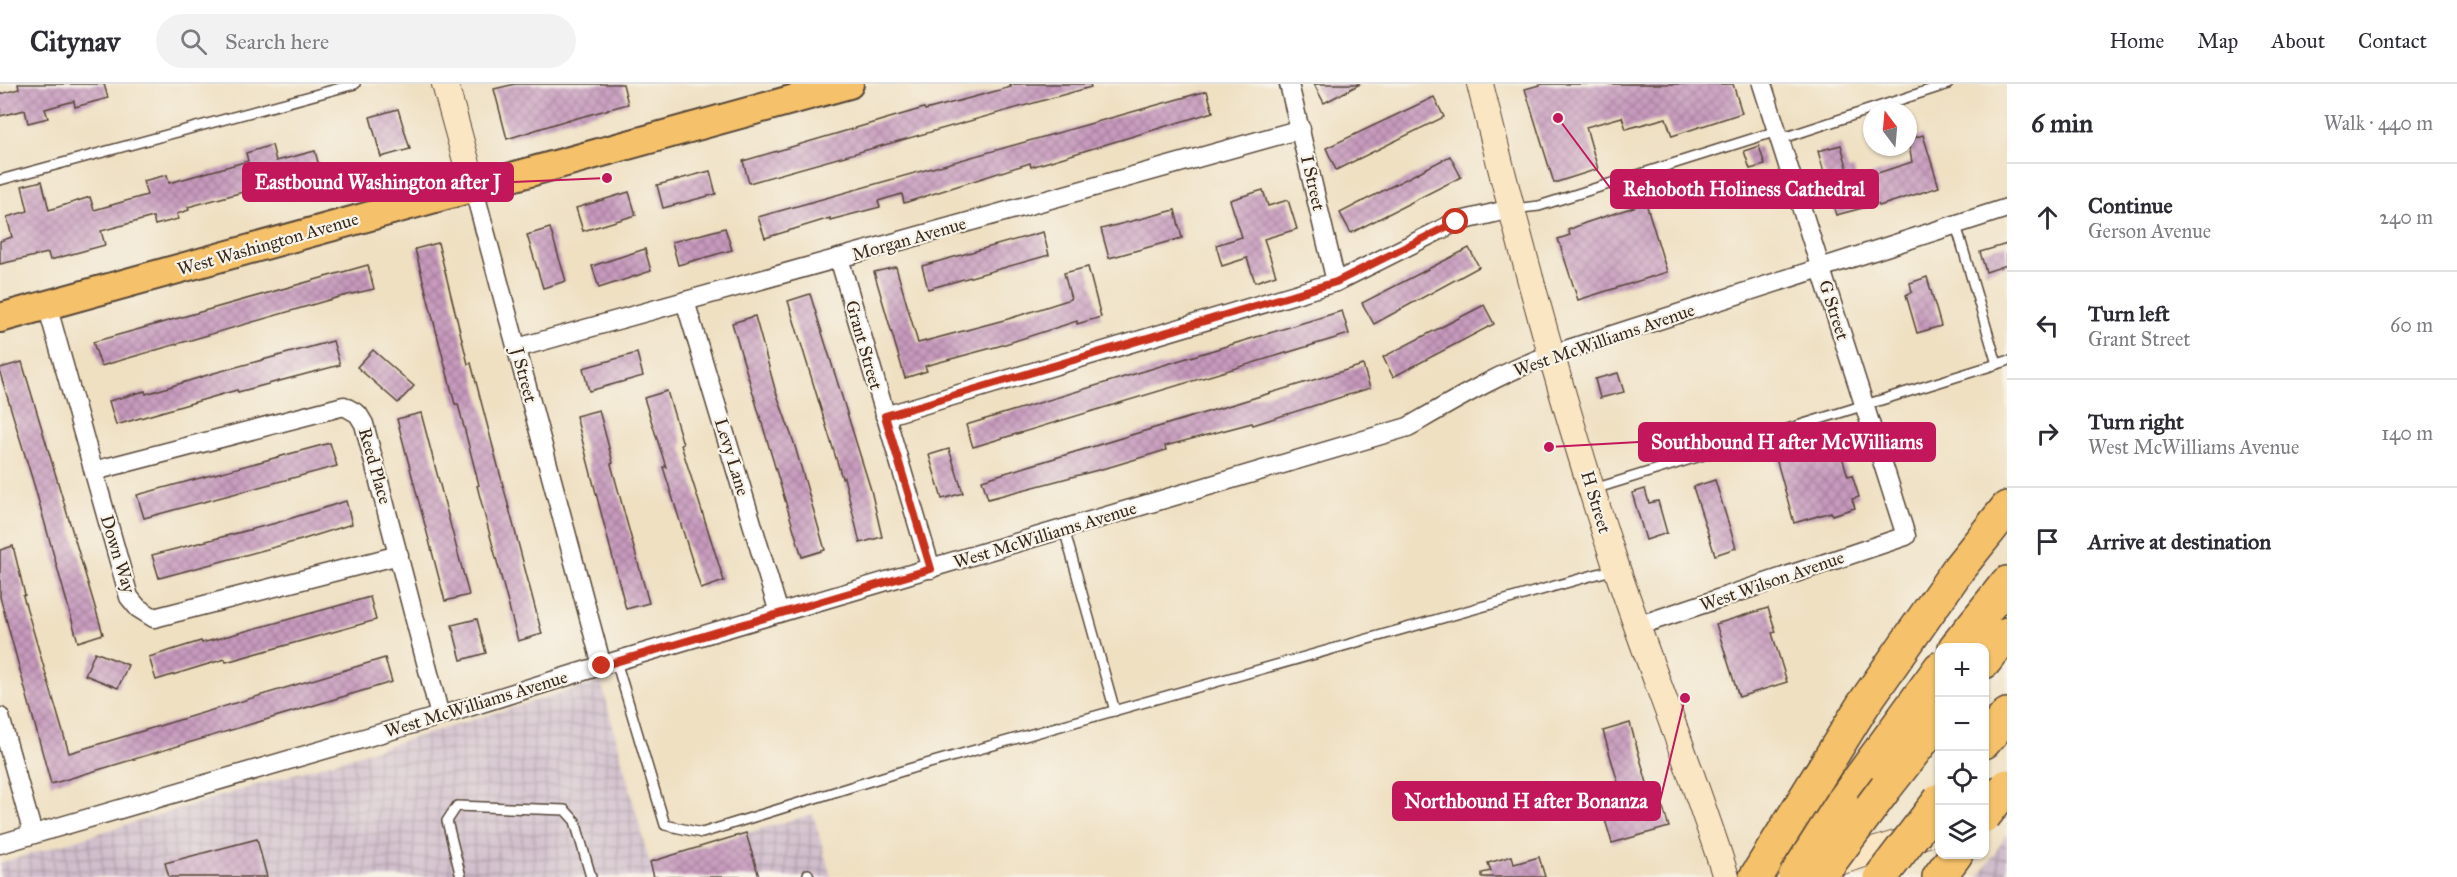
<!DOCTYPE html>
<meta charset="utf-8">
<style>
body{margin:0;font-family:"IM FELL Great Primer",serif;background:#f2f2f3;color:#2b2b33}
.controls{position:absolute;right:18px;bottom:18px;display:grid;overflow:hidden;border-radius:12px;box-shadow:0 2px 4px #0004}
.controls button{width:54px;height:54px;display:grid;place-items:center;padding:0;border:0;border-bottom:2px solid #e1e1e2;background:#fff;color:#2b2b33;font:30px sans-serif}
.compass{position:absolute;left:1863px;top:18px;width:54px;height:54px;border-radius:50%;background:#fff;box-shadow:0 2px 4px #0004;rotate:344deg}
.stop{position:absolute;width:18px;height:18px;margin:-14px;border:4px solid #c8321e;border-radius:50%;background:#fff}
.stop.end{background:#c8321e;border-color:#fff;box-shadow:0 2px 6px #0008}
.list{margin:0;padding:0;list-style:none}
h2{display:flex;justify-content:space-between;align-items:center;height:78px;margin:0;padding:0 24px;font-size:26px}
h2 small{font-size:20px;font-weight:400;color:#7c7c81}
.list li{display:grid;grid-template-columns:39px 1fr auto;gap:18px;align-items:center;box-sizing:border-box;height:108px;padding:0 24px;border-top:2px solid #e1e1e2}
.list b{display:block;font-size:22px;white-space:nowrap}
.list p{margin:0;font-size:20px;white-space:nowrap;color:#7c7c81}
.list em{font-size:20px;font-style:normal;color:#7c7c81}
.icon{flex:none;width:33px;height:33px;fill:none;stroke:currentColor;stroke-width:2;stroke-linecap:round;stroke-linejoin:round}
.map{position:relative;flex:none;width:2007px;height:793px;overflow:hidden}
header{display:flex;align-items:center;gap:36px;box-sizing:border-box;height:84px;padding:0 30px;background:#fff;border-bottom:2px solid #e1e1e2}
header strong{font-size:28px}
nav{display:flex;gap:33px;margin-inline-start:auto;font-size:21px}
.search{width:420px;height:54px;background:#f2f2f3;display:flex;align-items:center;gap:15px;box-sizing:border-box;padding:0 21px;border-radius:33px;color:#7c7c81;font-size:22px}
main{display:flex}
aside{flex:1;background:#fff}
.map>svg:first-child{display:block}
.industrial{fill:url(#industrial-grid)}
.building{fill:url(#building-cross-hatch)}
.lines{fill:none;stroke-linecap:round;stroke-linejoin:round}
.lane-casing{stroke:#564537;stroke-width:12}
.street-casing{stroke:#564537;stroke-width:21}
.secondary-casing{stroke:#564537;stroke-width:28}
.primary-casing{stroke:#564537;stroke-width:32}
.highway-casing{stroke:#564537;stroke-width:36}
.lane{stroke:#fff;stroke-width:9}
.street{stroke:#fff;stroke-width:18}
.secondary{stroke:#fbe6c4;stroke-width:26}
.primary{stroke:#f5c16b;stroke-width:28}
.highway{stroke:#f5c16b;stroke-width:33}
.highway-bridge-casing{stroke:#564537;stroke-width:36;stroke-linecap:butt}
.highway-bridge{stroke:#f5c16b;stroke-width:33}
.route{stroke:#c8321e;stroke-width:8}
.labels{text-anchor:middle;dominant-baseline:central;stroke-width:4.5;stroke-linejoin:round;paint-order:stroke}
.street-label{font-size:18px;fill:#3b2a1e;stroke:#f7f3e8}
.leader{fill:none;stroke:#c2185b;stroke-width:2}
.callout-dot{fill:#c2185b;stroke:#f7f3e8;stroke-width:2}
.callout{fill:#c2185b;stroke:#c2185b;stroke-width:2}
.callout-label{font-size:20px;text-anchor:middle;font-weight:bold;fill:#fff}
</style>
<header>
<strong>Citynav</strong>
<div class="search"><svg class="icon" aria-label="search" viewBox="0 0 24 24"><circle cx="10" cy="10" r="6"/><path d="M15 15l6 6"/></svg>Search here</div>
<nav><a>Home</a><a>Map</a><a>About</a><a>Contact</a></nav>
</header>
<main>
<div class="map">
<svg width="2007" height="793" viewBox="0 0 2007 793">
<defs>
<pattern id="industrial-grid" width="8" height="8" patternUnits="userSpaceOnUse" patternTransform="scale(1.5)"><rect width="8" height="8" fill="#d0bdcc"/><path d="M0 4h8M4 0v8" fill="none" stroke="#aa9aa5"/></pattern>
<pattern id="building-cross-hatch" width="8" height="8" patternUnits="userSpaceOnUse" patternTransform="scale(1.5)"><rect width="8" height="8" fill="#c79abe"/><path d="M0 0l8 8M0 8l8-8" fill="none" stroke="#a37e9a"/></pattern>
</defs>
<rect width="100%" height="100%" fill="#f7f3e8"/>
<filter id="ink" filterUnits="userSpaceOnUse"><feTurbulence type="fractalNoise" baseFrequency=".0167" numOctaves="2"/><feDisplacementMap in="SourceGraphic" scale="12" xChannelSelector="R" yChannelSelector="G"/><feConvolveMatrix kernelMatrix="1 2 1 2 8 2 1 2 1" color-interpolation-filters="sRGB"/></filter>
<filter id="wash" filterUnits="userSpaceOnUse"><feTurbulence type="fractalNoise" baseFrequency=".008" numOctaves="4" result="noise"/><feDisplacementMap in="SourceGraphic" scale="24" xChannelSelector="R" yChannelSelector="G"/><feGaussianBlur stdDeviation="1.35" result="paint"/><feColorMatrix in="noise" values="0 0 0 0 0 0 0 0 0 0 0 0 0 0 0 0 0 1.4 0 .05"/><feComposite in="paint" operator="in"/></filter>
<g filter="url(#wash)">
<rect width="100%" height="100%" fill="#efe0c2"/>
<g class="industrial">
<polygon points="601,597 649,777 813,730 831,793 0,793 0,779"/>
<polygon points="2007,750 2007,793 1979,793"/>
</g>
<g id="blocks">
<g class="building">
<polygon points="18,0 104,0 108,14 75,23 74,17 45,25 48,34 28,39 25,26 0,32 0,10 19,5"/>
<polygon points="515,0 623,0 628,20 570,36 570,35 507,55 494,5"/>
<polygon points="1010,0 1090,0 1091,3 749,99 743,77 924,24 925,26 1011,3"/>
<polygon points="1314,0 1360,0 1324,19"/>
<polygon points="1543,0 1733,0 1742,29 1672,52 1666,34 1626,45 1622,33 1586,43 1598,85 1554,99 1525,5"/>
<polygon points="1207,7 1213,28 1031,83 1030,79 904,119 902,110 878,117 880,123 830,136 830,134 765,154 758,133"/>
<polygon points="1434,13 1444,33 1336,86 1326,64"/>
<polygon points="398,25 410,65 381,73 370,33"/>
<polygon points="1923,51 1939,103 1879,122 1878,120 1836,131 1818,67 1841,61 1848,86 1854,85 1856,96 1912,78 1908,56"/>
<polygon points="272,61 276,77 315,67 320,86 282,96 284,104 245,114 243,108 188,123 189,126 177,130 178,135 155,141 153,133 101,147 105,161 50,176 48,169 0,180 0,157 12,153 7,133 28,127 22,102 42,97 49,126 90,113 94,126 147,111 143,97 167,91 169,99 248,77 246,69"/>
<polygon points="1759,62 1765,81 1750,85 1744,67"/>
<polygon points="1450,72 1461,93 1351,149 1340,129"/>
<polygon points="710,87 716,110 663,124 657,101"/>
<polygon points="1263,106 1268,122 1288,116 1297,145 1264,155 1276,191 1255,198 1247,174 1222,182 1216,161 1242,153 1230,116"/>
<polygon points="629,108 636,131 583,147 576,124"/>
<polygon points="1646,119 1667,188 1578,216 1558,155 1570,151 1568,146 1585,139"/>
<polygon points="1175,126 1182,154 1109,174 1101,145"/>
<polygon points="550,144 566,197 543,204 527,151"/>
<polygon points="725,144 732,166 678,181 672,158"/>
<polygon points="1043,148 1049,171 928,205 922,182"/>
<polygon points="438,159 468,280 471,279 542,550 518,557 477,402 479,401 458,320 455,320 415,165"/>
<polygon points="2007,160 2007,181 1986,188 1980,168"/>
<polygon points="1469,164 1479,183 1374,240 1362,219"/>
<polygon points="645,165 651,187 599,204 592,182"/>
<polygon points="368,181 374,205 339,213 101,282 93,258"/>
<polygon points="896,183 918,259 1008,235 1071,215 1064,189 1088,183 1101,233 1077,240 1077,237 999,262 925,282 927,287 905,294 874,188"/>
<polygon points="1927,193 1941,242 1917,249 1906,211 1912,208 1910,199"/>
<polygon points="810,210 871,406 882,453 860,459 844,393 842,394 788,217"/>
<polygon points="1484,221 1494,240 1393,293 1383,273"/>
<polygon points="1342,227 1349,250 973,363 966,341"/>
<polygon points="755,232 775,305 794,359 825,466 802,473 732,239"/>
<polygon points="333,257 340,281 238,308 237,306 116,341 109,317 145,307 146,310 214,289"/>
<polygon points="373,266 414,302 398,319 357,283"/>
<polygon points="637,269 643,292 589,307 583,284"/>
<polygon points="22,278 103,550 78,558 35,404 0,289 0,284"/>
<polygon points="1363,281 1370,304 1253,341 1252,339 1165,362 1166,366 1113,382 988,415 982,396"/>
<polygon points="1618,289 1624,308 1600,314 1595,295"/>
<polygon points="667,307 683,360 681,361 724,497 701,505 663,383 666,383 644,314"/>
<polygon points="599,326 613,379 611,380 649,519 626,525 576,332"/>
<polygon points="421,329 469,511 445,517 397,335"/>
<polygon points="1834,347 1848,392 1852,391 1859,413 1852,415 1855,424 1832,431 1831,428 1794,439 1776,374 1811,365 1808,356"/>
<polygon points="330,359 337,382 144,434 137,411"/>
<polygon points="949,365 963,409 942,415 929,371"/>
<polygon points="1715,396 1736,464 1715,471 1693,403"/>
<polygon points="1645,405 1649,419 1658,417 1667,449 1646,456 1632,409"/>
<polygon points="346,417 352,440 301,456 159,494 152,471 276,439"/>
<polygon points="13,462 25,511 23,512 69,669 385,574 392,598 51,700 0,513 0,466"/>
<polygon points="370,513 376,536 226,578 225,575 156,596 149,573 201,557 202,559"/>
<polygon points="1768,524 1776,548 1772,549 1787,598 1739,613 1716,540"/>
<polygon points="477,535 486,569 461,576 452,541"/>
<polygon points="95,568 128,581 118,604 85,591"/>
<polygon points="1630,639 1649,706 1657,704 1669,743 1612,759 1601,722 1623,716 1603,647"/>
<polygon points="746,749 759,793 654,793 650,778"/>
<polygon points="257,755 267,793 169,793 165,779"/>
<polygon points="1512,772 1514,780 1539,773 1545,793 1482,793 1482,789 1491,787 1488,779"/>
</g>
</g>
</g>
<g filter="url(#ink)">
<use href="#blocks" fill-opacity="0" stroke="#564537" stroke-width="1.5"/>
<g class="lines">
<defs>
<g id="lane">
<polyline points="1780,55 1948,0"/>
<polyline points="0,96 355,0"/>
<polyline points="1513,125 1539,122 1777,47"/>
<polyline points="1956,141 1997,280"/>
<polyline points="1594,405 2007,277"/>
<polyline points="1064,445 1115,627"/>
<polyline points="616,577 665,741 702,749 912,684 1615,485"/>
<polyline points="808,790 809,793"/>
<polyline points="461,793 447,737 457,722 565,726 575,737 591,793"/>
</g>
<g id="street">
<polyline points="1289,0 1336,198"/>
<polyline points="473,102 602,582"/>
<polyline points="839,174 931,485"/>
<polyline points="685,217 779,529"/>
<polyline points="47,221 129,513 138,524 154,534 399,471"/>
<polyline points="517,264 1301,45"/>
<polyline points="885,332 1336,198 1456,138 1511,125"/>
<polyline points="94,387 344,322 358,330 364,340 440,632"/>
<polyline points="1637,542 1906,452 1762,0"/>
<polyline points="0,633 33,750"/>
<path d="M0,760l440,-128 176,-55 792,-234c47,-27 92,-54 142,-72l457,-147"/>
</g>
<g id="secondary">
<polyline points="445,0 473,102"/>
<path d="M1480,0c40,163 84,325 137,485 35,103 76,204 109,308"/>
<polyline points="1823,783 1940,746"/>
</g>
<polyline id="primary" points="0,234 849,0"/>
<g id="highway">
<polyline points="1955,564 2007,499"/>
<polyline points="1984,578 2007,550"/>
<polyline points="1984,658 2007,631"/>
<polyline points="1886,703 1940,634"/>
<polyline points="1842,719 1940,584"/>
<polyline points="1756,793 1863,621 1959,484 2007,424"/>
<polyline points="1939,793 1956,770"/>
</g>
</defs>
<use href="#lane" class="lane-casing"/>
<use href="#street" class="street-casing"/>
<use href="#secondary" class="secondary-casing"/>
<use href="#primary" class="primary-casing"/>
<use href="#highway" class="highway-casing"/>
<use href="#lane" class="lane"/>
<use href="#street" class="street"/>
<use href="#secondary" class="secondary"/>
<use href="#primary" class="primary"/>
<use href="#highway" class="highway"/>
<defs>
<g id="highway-bridge">
<polyline points="1984,732 2007,702"/>
<polyline points="1795,793 1842,719"/>
<polyline points="1819,793 1886,703"/>
<polyline points="1881,793 1940,716"/>
</g>
</defs>
<use href="#highway-bridge" class="highway-bridge-casing"/>
<use href="#highway-bridge" class="highway-bridge"/>
</g>
</g>
<g class="lines" filter="url(#ink)">
<polyline class="route" points="602,582 931,485 885,332 1336,198 1456,138"/>
</g>
<g class="labels">
<g class="street-label">
<text transform="translate(1313 99) rotate(77)">I Street</text>
<text transform="translate(909 155) rotate(-16)">Morgan Avenue</text>
<text transform="translate(268 160) rotate(-16)">West Washington Avenue</text>
<text transform="translate(1834 226) rotate(72)">G Street</text>
<text transform="translate(1604 256) rotate(-19)">West McWilliams Avenue</text>
<text transform="translate(864 261) rotate(74)">Grant Street</text>
<text transform="translate(524 291) rotate(75)">J Street</text>
<text transform="translate(732 373) rotate(73)">Levy Lane</text>
<text transform="translate(375 382) rotate(74)">Reed Place</text>
<text transform="translate(1596 418) rotate(73)">H Street</text>
<text transform="translate(1045 451) rotate(-17)">West McWilliams Avenue</text>
<text transform="translate(118 470) rotate(73)">Down Way</text>
<text transform="translate(1772 497) rotate(-19)">West Wilson Avenue</text>
<text transform="translate(476 620) rotate(-17)">West McWilliams Avenue</text>
</g>
</g>
<path class="leader" d="M607 94L513 98M1558 34L1611 105M1549 363L1639 358M1685 614L1660 717"/>
<g class="callout-dot">
<circle cx="607" cy="94" r="6"/>
<circle cx="1558" cy="34" r="6"/>
<circle cx="1549" cy="363" r="6"/>
<circle cx="1685" cy="614" r="6"/>
</g>
<g class="callout">
<rect x="243" y="79" width="270" height="38" rx="6"/>
<rect x="1611" y="86" width="267" height="38" rx="6"/>
<rect x="1639" y="339" width="296" height="38" rx="6"/>
<rect x="1393" y="698" width="267" height="38" rx="6"/>
</g>
<g class="callout-label">
<text x="378" y="105">Eastbound Washington after J</text>
<text x="1744" y="112">Rehoboth Holiness Cathedral</text>
<text x="1787" y="365">Southbound H after McWilliams</text>
<text x="1526" y="724">Northbound H after Bonanza</text>
</g>
</svg>
<div class="controls">
<button>+</button>
<button>−</button>
<button><svg class="icon" aria-label="locate" viewBox="0 0 24 24"><circle cx="12" cy="12" r="6"/><path d="M12 2v4M12 18v4M2 12h4M18 12h4"/></svg></button>
<button><svg class="icon" aria-label="layers" viewBox="0 0 24 24"><path d="M12 4l9 5-9 5-9-5zM3 14l9 5 9-5"/></svg></button>
</div>
<svg class="compass" viewBox="-18 -18 36 36"><path d="M0-13l5 13h-10z" fill="#e53935"/><path d="M0 13l5-13h-10z" fill="#7c7c81"/></svg>
<div class="stop" style="left:1456px;top:138px"></div>
<div class="stop end" style="left:602px;top:582px"></div>
</div>
<aside>
<h2>6 min<small>Walk · 440 m</small></h2>
<ul class="list">
<li><svg class="icon" aria-label="ahead" viewBox="0 0 24 24"><path d="M12 20V5M6 11l6-6 6 6"/></svg><div><b>Continue</b><p>Gerson Avenue</p></div><em>240 m</em></li>
<li><svg class="icon" aria-label="left" viewBox="0 0 24 24"><path d="M17 20v-9H6M10 6l-5 5 5 5"/></svg><div><b>Turn left</b><p>Grant Street</p></div><em>60 m</em></li>
<li><svg class="icon" aria-label="right" viewBox="0 0 24 24"><path d="M7 20v-9h11M14 6l5 5-5 5"/></svg><div><b>Turn right</b><p>West McWilliams Avenue</p></div><em>140 m</em></li>
<li><svg class="icon" aria-label="arrive" viewBox="0 0 24 24"><path d="M6 21V4h12l-3 4 3 4H6"/></svg><div><b>Arrive at destination</b></div></li>
</ul>
</aside>
</main>
